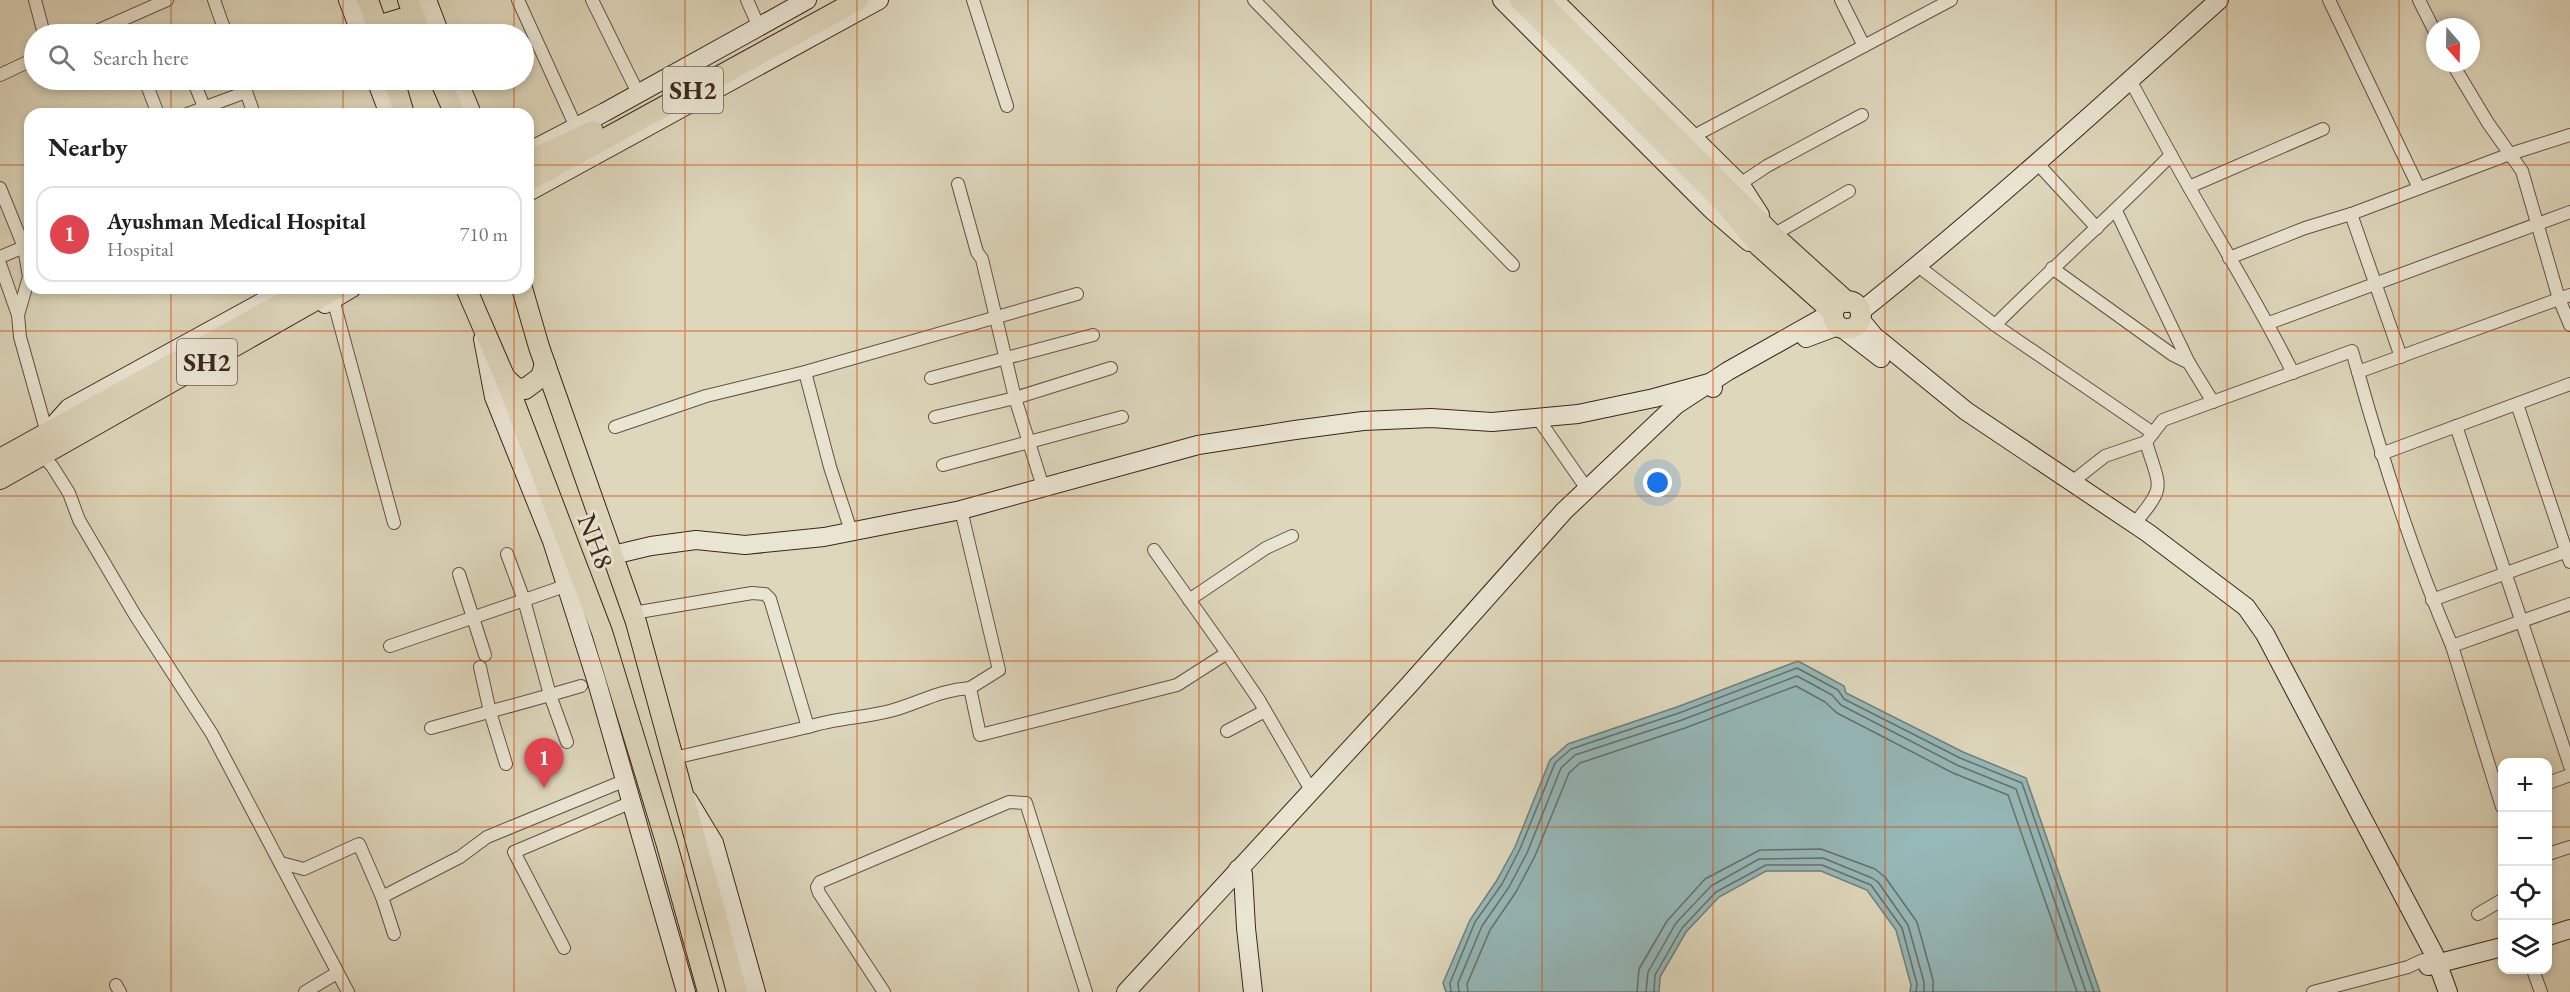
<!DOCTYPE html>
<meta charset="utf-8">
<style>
body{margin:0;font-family:"EB Garamond",serif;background:#f2f2f2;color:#222}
.controls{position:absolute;right:18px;bottom:18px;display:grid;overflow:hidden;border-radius:12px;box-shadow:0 3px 9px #0003}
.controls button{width:54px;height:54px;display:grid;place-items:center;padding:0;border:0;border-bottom:2px solid #e0e0e0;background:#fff;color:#222;font:30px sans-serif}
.compass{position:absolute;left:2426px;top:18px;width:54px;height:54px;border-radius:50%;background:#fff;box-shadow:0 3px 9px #0003;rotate:160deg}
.you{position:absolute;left:1658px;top:483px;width:21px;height:21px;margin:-15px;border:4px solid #fff;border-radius:50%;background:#1a73e8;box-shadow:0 0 0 9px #1a73e833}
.badge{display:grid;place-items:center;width:39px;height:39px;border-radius:50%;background:#8f2418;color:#fff;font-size:20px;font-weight:700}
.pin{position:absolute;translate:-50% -50px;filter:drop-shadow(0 2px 3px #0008)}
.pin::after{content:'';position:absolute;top:32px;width:21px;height:18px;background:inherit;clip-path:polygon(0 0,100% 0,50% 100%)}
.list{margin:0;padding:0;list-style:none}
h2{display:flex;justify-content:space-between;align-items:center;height:78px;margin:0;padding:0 24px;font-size:26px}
h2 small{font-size:20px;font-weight:400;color:#767676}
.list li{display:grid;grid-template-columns:39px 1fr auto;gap:18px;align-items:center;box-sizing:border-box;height:96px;margin:0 12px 12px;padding:0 12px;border:2px solid #e0e0e0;border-radius:18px}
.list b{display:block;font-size:22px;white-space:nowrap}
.list p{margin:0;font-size:20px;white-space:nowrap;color:#767676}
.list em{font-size:20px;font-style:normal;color:#767676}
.icon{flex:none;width:33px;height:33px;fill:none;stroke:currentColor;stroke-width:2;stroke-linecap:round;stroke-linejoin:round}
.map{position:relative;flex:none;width:2570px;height:992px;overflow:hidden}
.search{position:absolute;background:#fff;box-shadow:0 3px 9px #0003;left:24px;top:24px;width:510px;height:66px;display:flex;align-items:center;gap:15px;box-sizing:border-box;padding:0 21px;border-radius:33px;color:#767676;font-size:22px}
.panel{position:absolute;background:#fff;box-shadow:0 3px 9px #0003;left:24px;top:108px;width:510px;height:186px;border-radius:18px}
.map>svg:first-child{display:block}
.water{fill:#95b8b8;stroke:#717e7a;stroke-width:1.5}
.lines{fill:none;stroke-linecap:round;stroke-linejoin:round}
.shore{stroke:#686f6a;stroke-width:1.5}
.street-casing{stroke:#635244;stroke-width:14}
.secondary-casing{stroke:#3a261c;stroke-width:20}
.primary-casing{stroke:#3a261c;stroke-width:22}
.street{stroke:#eae5d3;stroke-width:12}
.secondary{stroke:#eae5d3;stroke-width:18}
.primary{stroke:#ded7bc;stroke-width:20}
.grid{fill:none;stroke:#ce510e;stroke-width:1.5;stroke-opacity:0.55}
.labels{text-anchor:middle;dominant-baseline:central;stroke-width:6;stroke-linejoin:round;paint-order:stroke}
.shield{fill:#eae5d3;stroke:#6f5f53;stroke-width:1.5}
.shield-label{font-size:26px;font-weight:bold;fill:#3a261c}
.street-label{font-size:27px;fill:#3a261c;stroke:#eae5d3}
</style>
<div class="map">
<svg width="2570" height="992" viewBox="0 0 2570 992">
<rect width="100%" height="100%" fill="#ded7bc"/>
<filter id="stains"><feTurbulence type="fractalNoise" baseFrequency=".00333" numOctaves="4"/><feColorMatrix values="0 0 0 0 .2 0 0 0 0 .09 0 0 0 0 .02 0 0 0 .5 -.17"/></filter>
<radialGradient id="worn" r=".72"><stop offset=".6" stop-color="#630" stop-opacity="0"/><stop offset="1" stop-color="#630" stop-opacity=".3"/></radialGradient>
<polygon class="water" points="1798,661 1844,686 1846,693 1963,752 2026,778 2100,992 1910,992 1911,985 1896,930 1867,890 1821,871 1766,871 1719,897 1686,932 1660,977 1659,992 1446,992 1443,983 1470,920 1497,880 1515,847 1550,760 1568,744 1677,707"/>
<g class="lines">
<g class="shore">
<polyline points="1451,992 1450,983 1475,922 1502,884 1520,849 1555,763 1571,749 1679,713 1797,668 1838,690 1844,699 1960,758 2022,783 2094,992"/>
<polyline points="1459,992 1458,983 1482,926 1509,887 1527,853 1561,768 1575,755 1682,720 1797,676 1832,695 1841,705 1957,765 2016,789 2086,992"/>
<polyline points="1468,992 1467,984 1490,930 1516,892 1535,856 1569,773 1580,763 1685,728 1796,686 1825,702 1837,713 1953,773 2008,795 2077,992"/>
<polyline points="1637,992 1639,969 1667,921 1705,879 1760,850 1821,849 1875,869 1885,877 1917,922 1933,980 1933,992"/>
<polyline points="1646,992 1648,972 1676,923 1711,886 1759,859 1823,858 1872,878 1878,882 1908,925 1924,982 1924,992"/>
<polyline points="1654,992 1655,975 1682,928 1716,892 1766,865 1822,865 1871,885 1902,928 1917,984 1916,992"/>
</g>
<defs>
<g id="street">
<polyline points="35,0 44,34"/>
<polyline points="214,0 226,34"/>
<polyline points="518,0 576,127"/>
<polyline points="592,0 638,93"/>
<polyline points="747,0 759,27"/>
<polyline points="973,0 1007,106"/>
<polyline points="1254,0 1513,265"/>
<polyline points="1841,0 1864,46"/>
<polyline points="2329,0 2419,188"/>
<polyline points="2419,0 2435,32"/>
<polyline points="90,34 167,0"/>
<polyline points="209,34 224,27"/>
<polyline points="2452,63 2488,123 2522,171 2559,299 2570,325"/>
<polyline points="0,75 34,59"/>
<polyline points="145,80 158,114"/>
<polyline points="193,80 207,114"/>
<polyline points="242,80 254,114"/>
<polyline points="2130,80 2171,155"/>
<polyline points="187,114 246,92"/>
<polyline points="1692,137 1951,0"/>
<polyline points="2037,163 2097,228"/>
<polyline points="958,184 977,252 982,259 1015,398 1043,487"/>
<polyline points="1740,184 1767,166 1862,115"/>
<polyline points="2189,187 2323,129"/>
<polyline points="0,188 24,247 29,277 18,315 20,337 47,433"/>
<polyline points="2116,211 2189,363"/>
<polyline points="2351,214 2401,357"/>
<polyline points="1773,235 1849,191"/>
<polyline points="0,257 24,247"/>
<polyline points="2229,258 2305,228 2351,214 2510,154 2570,135"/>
<polyline points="0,264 18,315"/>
<polyline points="1918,266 1995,325"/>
<polyline points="2052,268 2173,355 2189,363 2213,402"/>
<polyline points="333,299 394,523"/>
<polyline points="2269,323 2570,212"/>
<polyline points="805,372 830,467 851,531"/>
<path d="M2358,372c26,93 56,185 94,274l118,-42"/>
<polyline points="931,378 1093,335"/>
<polyline points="2517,404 2570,562"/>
<polyline points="935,417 1015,398 1111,368"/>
<polyline points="1537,417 1587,489"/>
<polyline points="2456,426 2570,766"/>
<polyline points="615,427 706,396 805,372 1077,294"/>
<path d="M2153,433l-158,-108c58,-58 119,-112 176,-170 40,73 85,143 122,218"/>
<polyline points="2381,454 2570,384"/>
<polyline points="42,455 52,466 69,493 79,520 135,615 212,734 348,992"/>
<polyline points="943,465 1122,417"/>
<polyline points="2072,482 2105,456 2146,442 2163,420 2352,351 2358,372 2570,295"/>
<polyline points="961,510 999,670 970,688"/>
<path d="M2134,524c33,-39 26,-35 12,-82"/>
<polyline points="1154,550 1227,653"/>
<polyline points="507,554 524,600 550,695 581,686"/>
<polyline points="459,574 485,655"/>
<polyline points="1189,600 1266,548 1292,536"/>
<polyline points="2432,600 2570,550"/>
<polyline points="633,613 752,593 765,594 770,599 808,727"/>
<polyline points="390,646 565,586"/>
<polyline points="2452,646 2502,807"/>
<polyline points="480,667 490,712 506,764"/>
<polyline points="431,728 550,695 567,742"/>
<polyline points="1227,731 1265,711"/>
<path d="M674,758l134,-31c27,-9 55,-9 82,-16 30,-8 48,-21 80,-23l10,47 197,-50 50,-32 32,47 52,90"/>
<polyline points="2548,783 2570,775"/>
<polyline points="2548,854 2570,847"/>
<polyline points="281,863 304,869 359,844 382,897 460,857 487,837 626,780"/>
<polyline points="382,897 394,934"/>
<polyline points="2478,914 2502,900"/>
<polyline points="564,948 514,852 632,802"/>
<polyline points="2533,970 2541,992"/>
<polyline points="116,985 120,992"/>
<polyline points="305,992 337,973"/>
<polyline points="884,992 819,893 817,887 820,882 1009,802 1026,803 1086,992"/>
<polyline points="2313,992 2408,967 2423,960"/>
</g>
<g id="secondary">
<polyline points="348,0 361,34"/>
<polyline points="427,0 440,34"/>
<polyline points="1502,0 1712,210 1749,242"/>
<polyline points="1554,0 1740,184 1760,215"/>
<polyline points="376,80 389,114"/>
<polyline points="458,80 472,114"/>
<polyline points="530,151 605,112 807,0"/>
<polyline points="528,192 879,0"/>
<polyline points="325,304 352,288"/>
<path d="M1860,312c124,-99 241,-206 359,-312"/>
<polyline points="1860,319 1874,336 1966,411 2148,533 2246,607 2265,634 2434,954 2448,992"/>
<polyline points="1842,328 1881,358"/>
<polyline points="1806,338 1838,326"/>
<polyline points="483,339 494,397 552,541 596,679 686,992"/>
<polyline points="52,427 69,408 288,288"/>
<polyline points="613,555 651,546 696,540 745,545 824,537 961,510 1198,445 1295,430 1363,421 1431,418 1492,422 1578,414 1654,398 1709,383 1713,388"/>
<polyline points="688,800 714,843 756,992"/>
<polyline points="1238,869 1243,874 1246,928 1253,992"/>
<polyline points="2548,936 2570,929"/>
<polyline points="2428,966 2502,947"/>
<polyline points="1126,992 1409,685 1564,511 1676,405 1728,371 1833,312"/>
</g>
<g id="primary">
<polyline points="368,0 380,34"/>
<polyline points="408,0 421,34"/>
<polyline points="1520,0 1727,206 1759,246 1833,312"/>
<polyline points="1539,0 1773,235 1847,302"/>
<polyline points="377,26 414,15"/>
<polyline points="394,80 404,114"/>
<polyline points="440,80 455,114"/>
<polyline points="528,161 593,131"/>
<polyline points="528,181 858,0"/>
<polyline points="466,288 505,378 602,632 667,845 708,992"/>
<polyline points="522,288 539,347 636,622 737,992"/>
<circle cx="1847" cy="315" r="14"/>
<polyline points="505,378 516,388 525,389 541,377 545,364"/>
<polyline points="0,459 309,288"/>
<polyline points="0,479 337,288"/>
</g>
</defs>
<use href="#street" class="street-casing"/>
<use href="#secondary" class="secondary-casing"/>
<use href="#primary" class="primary-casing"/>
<use href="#street" class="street"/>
<use href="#secondary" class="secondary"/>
<use href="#primary" class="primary"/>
</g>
<path class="grid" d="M171,0v34M343,0v34M514,0v34M685,0v992M857,0v992M1028,0v992M1199,0v992M1371,0v992M1542,0v992M1713,0v992M1885,0v992M2056,0v992M2227,0v992M2399,0v992M171,80v34M343,80v34M514,80v34M0,165h30M528,165h2042M171,288v704M343,288v704M514,288v704M0,331h2570M0,496h2570M0,661h2570M0,827h2502M2548,827h22"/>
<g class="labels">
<g class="shield">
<rect x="663" y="67" width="60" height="46" rx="4.5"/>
<rect x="177" y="339" width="60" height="46" rx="4.5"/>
</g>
<g class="shield-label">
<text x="693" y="90">SH2</text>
<text x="207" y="362">SH2</text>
</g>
<g class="street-label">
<text transform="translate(596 541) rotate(69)">NH8</text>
</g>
</g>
<rect width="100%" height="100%" filter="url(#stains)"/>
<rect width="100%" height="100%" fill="url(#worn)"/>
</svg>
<div class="controls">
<button>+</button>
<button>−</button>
<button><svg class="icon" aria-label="locate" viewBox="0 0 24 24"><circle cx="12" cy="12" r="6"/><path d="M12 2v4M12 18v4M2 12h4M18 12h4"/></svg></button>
<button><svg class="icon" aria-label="layers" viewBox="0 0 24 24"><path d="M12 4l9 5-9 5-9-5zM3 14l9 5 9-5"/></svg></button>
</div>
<svg class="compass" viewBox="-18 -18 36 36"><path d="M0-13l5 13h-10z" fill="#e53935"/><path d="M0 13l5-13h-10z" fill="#767676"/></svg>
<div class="you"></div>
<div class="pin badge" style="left:544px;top:788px;background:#e0444e">1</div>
<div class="search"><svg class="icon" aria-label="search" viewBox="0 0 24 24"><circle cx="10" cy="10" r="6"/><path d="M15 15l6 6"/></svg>Search here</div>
<section class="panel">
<h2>Nearby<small></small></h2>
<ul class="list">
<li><span class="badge" style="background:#e0444e">1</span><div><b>Ayushman Medical Hospital</b><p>Hospital</p></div><em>710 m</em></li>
</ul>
</section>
</div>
